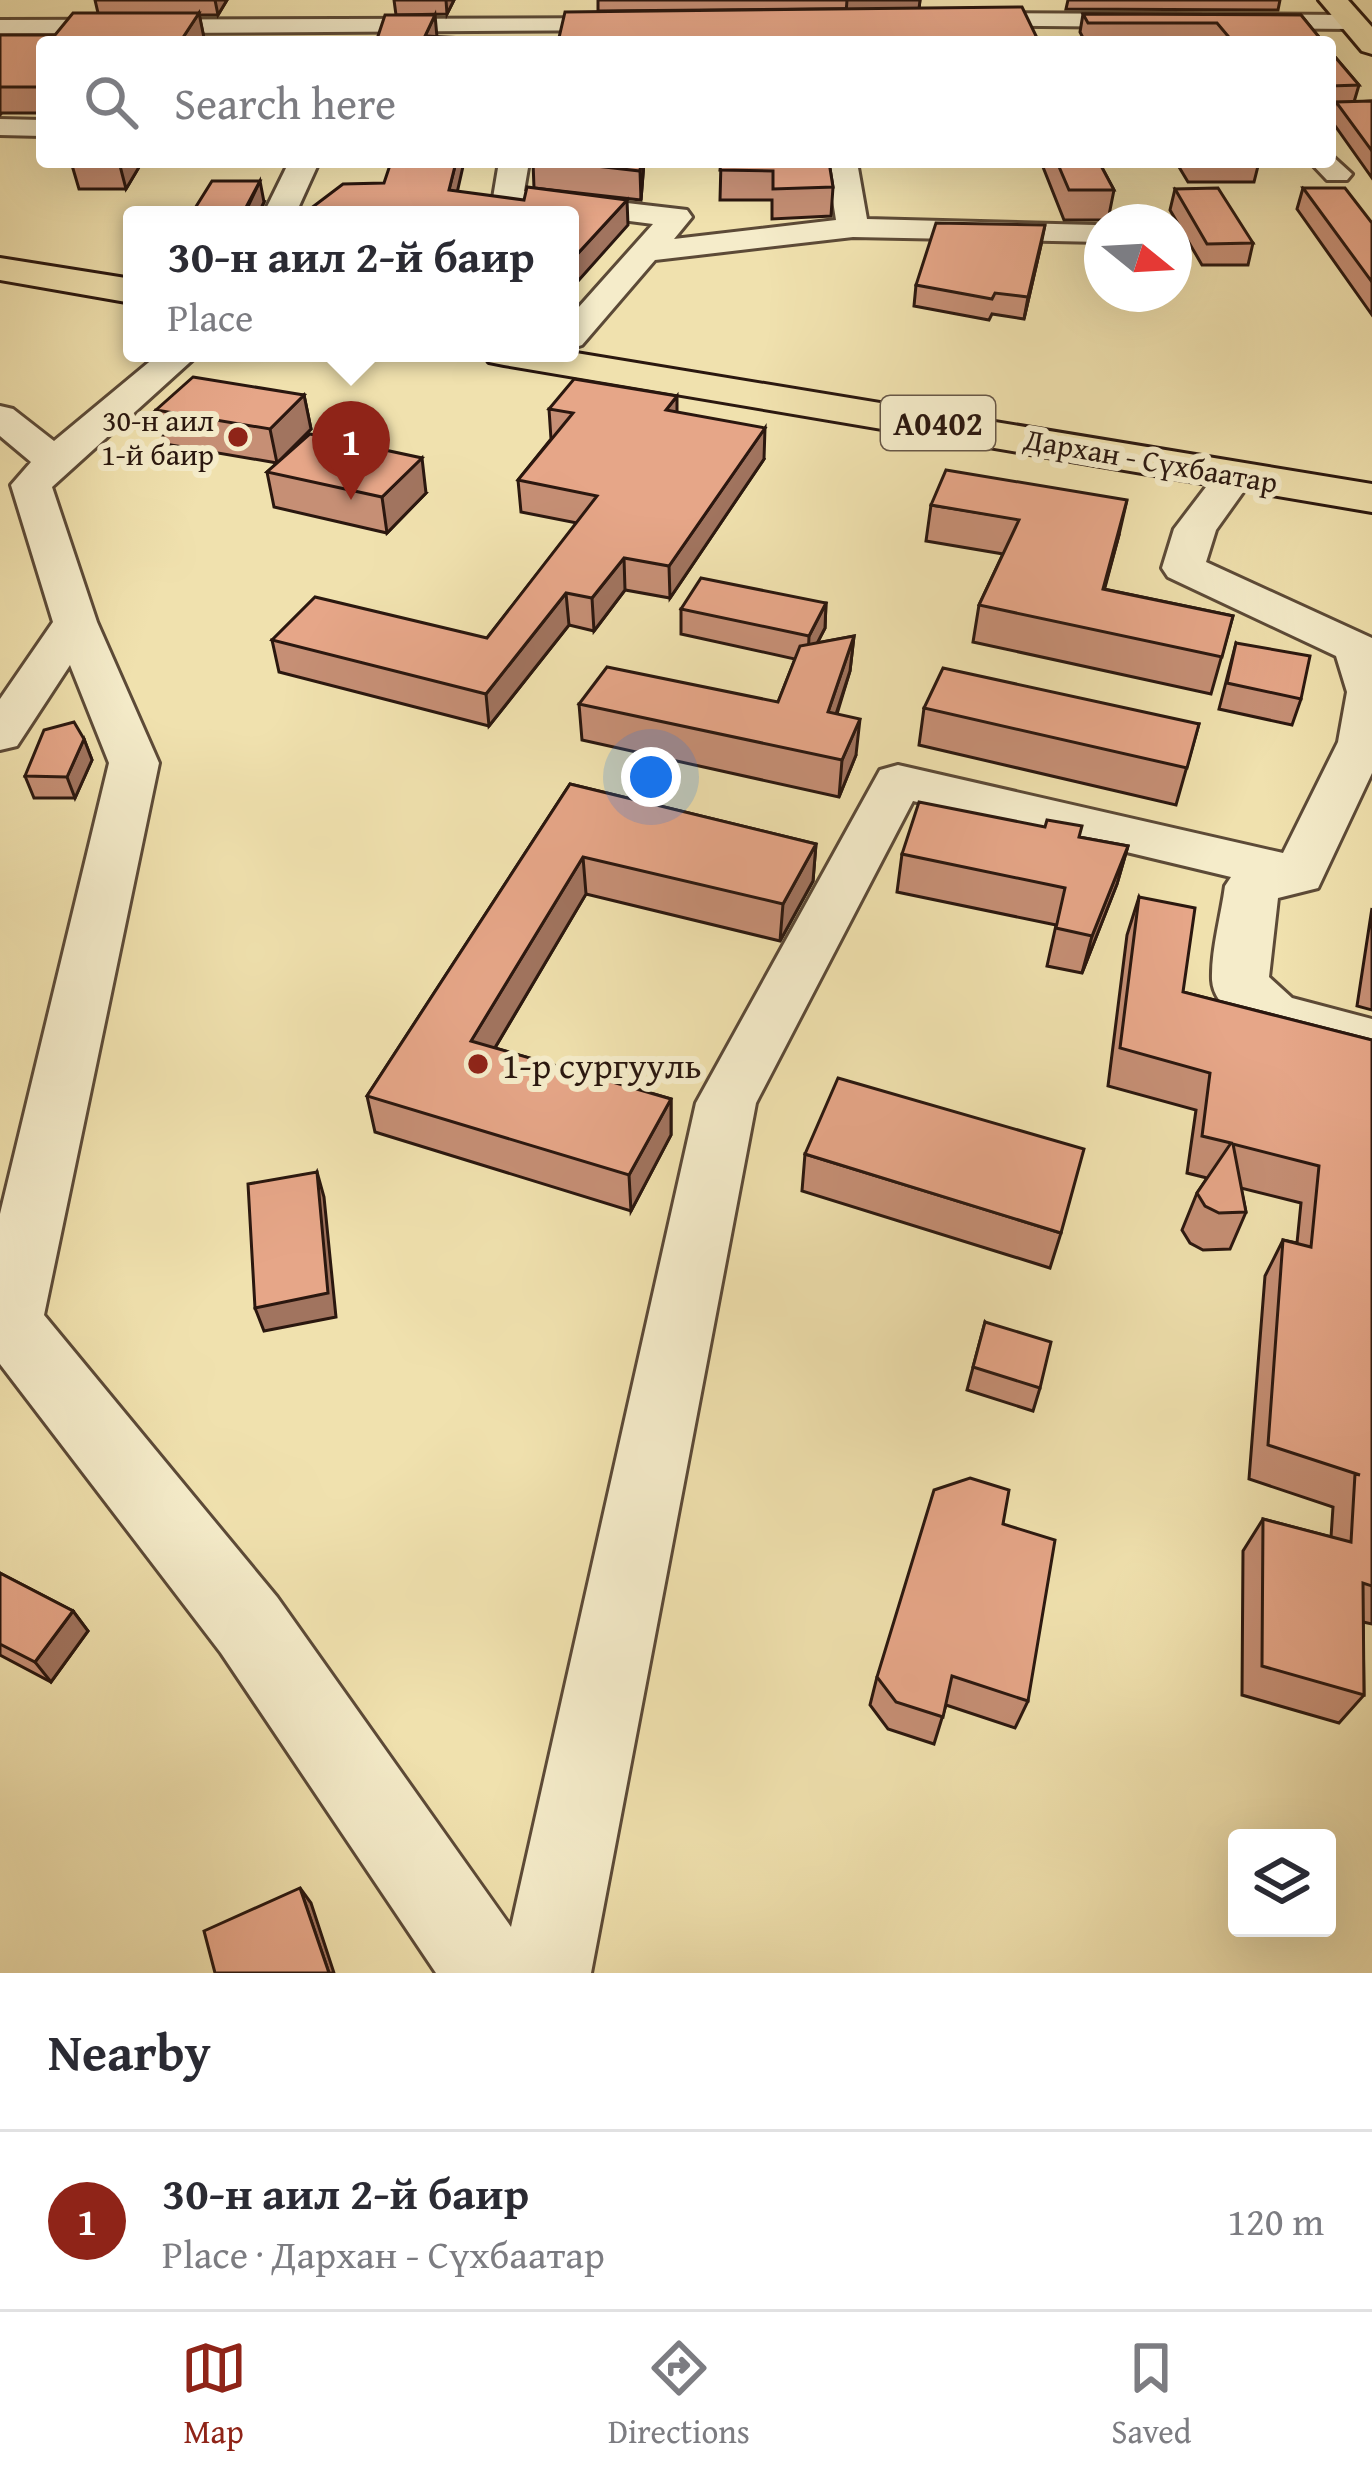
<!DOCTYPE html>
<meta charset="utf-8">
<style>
body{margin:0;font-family:"Gentium Book Plus",serif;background:#f2f2f3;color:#2b2b33}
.controls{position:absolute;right:36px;bottom:36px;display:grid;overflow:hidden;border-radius:12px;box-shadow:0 12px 48px #0002}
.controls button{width:108px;height:108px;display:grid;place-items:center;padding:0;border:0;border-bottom:3px solid #e1e1e2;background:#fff;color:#2b2b33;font:60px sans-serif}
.compass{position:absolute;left:1084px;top:204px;width:108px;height:108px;border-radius:50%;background:#fff;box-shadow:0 12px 48px #0002;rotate:108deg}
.you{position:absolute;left:651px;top:777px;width:42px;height:42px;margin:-30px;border:9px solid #fff;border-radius:50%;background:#1a73e8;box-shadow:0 0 0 18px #1a73e833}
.badge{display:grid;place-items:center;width:78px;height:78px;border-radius:50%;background:#8f2418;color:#fff;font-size:39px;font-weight:700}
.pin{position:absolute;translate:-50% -99px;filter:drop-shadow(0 3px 6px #0008)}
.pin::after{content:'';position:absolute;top:63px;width:42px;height:36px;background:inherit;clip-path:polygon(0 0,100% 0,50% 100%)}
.popup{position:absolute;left:123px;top:206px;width:456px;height:156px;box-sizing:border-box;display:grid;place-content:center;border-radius:12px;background:#fff;filter:drop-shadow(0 3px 9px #0005);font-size:39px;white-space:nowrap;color:#7c7c81}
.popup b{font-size:45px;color:#2b2b33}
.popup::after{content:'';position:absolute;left:50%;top:100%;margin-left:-24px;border:24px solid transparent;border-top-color:#fff}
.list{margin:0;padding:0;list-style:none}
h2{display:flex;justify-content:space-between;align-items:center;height:156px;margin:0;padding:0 48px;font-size:51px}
h2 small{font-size:39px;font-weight:400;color:#7c7c81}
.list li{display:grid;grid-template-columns:78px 1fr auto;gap:36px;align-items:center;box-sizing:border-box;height:180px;padding:0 48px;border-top:3px solid #e1e1e2}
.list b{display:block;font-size:45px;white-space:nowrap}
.list p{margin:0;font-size:39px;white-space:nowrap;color:#7c7c81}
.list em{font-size:39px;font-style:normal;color:#7c7c81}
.icon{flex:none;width:66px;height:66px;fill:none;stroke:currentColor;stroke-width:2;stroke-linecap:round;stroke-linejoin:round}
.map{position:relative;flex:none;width:1372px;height:1973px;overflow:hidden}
.search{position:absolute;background:#fff;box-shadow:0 12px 48px #0002;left:36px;right:36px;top:36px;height:132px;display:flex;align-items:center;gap:30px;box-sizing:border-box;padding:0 42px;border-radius:12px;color:#7c7c81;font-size:45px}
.sheet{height:336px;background:#fff}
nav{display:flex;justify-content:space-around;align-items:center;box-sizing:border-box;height:168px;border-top:3px solid #e1e1e2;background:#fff;font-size:33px;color:#7c7c81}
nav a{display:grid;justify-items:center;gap:6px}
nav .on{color:#8f2418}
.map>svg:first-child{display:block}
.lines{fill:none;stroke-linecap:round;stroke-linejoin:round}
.minor-casing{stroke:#5c4a37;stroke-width:6}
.major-casing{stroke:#2a170f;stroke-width:6}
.highway-casing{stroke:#2a170f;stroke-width:6}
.minor{fill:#f5ecca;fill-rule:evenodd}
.major{fill:#f0e1ae;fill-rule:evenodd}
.highway{fill:#f0e1ae;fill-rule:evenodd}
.wall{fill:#c68f75;stroke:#2a170f;stroke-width:3}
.shaded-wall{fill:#a1745f;stroke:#2a170f;stroke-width:3}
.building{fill:#e6a688;stroke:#2a170f;stroke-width:3}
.poi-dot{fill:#8f2418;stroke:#f5ecca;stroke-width:4.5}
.labels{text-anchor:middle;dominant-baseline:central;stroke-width:12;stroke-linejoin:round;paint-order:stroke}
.far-poi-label{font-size:30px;fill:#2a170f;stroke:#f5ecca;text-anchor:end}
.far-street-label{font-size:30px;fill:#2a170f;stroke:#f5ecca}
.shield{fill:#f5ecca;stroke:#675747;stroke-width:3}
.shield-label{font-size:33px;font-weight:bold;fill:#2a170f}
.poi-label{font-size:36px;fill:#2a170f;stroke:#f5ecca;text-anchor:start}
</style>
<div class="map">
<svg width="1372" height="1973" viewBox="0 0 1372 1973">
<rect width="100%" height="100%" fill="#f0e1ae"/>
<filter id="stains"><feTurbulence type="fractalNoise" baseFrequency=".00167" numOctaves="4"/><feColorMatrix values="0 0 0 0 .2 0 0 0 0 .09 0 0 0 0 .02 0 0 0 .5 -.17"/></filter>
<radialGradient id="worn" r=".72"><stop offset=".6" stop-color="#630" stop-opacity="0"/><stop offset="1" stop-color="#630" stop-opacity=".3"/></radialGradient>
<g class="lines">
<defs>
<g id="minor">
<polygon points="952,13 1351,15 1363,22 1351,29 943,25 940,20"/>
<polygon points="638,18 647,20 650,25 647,30 0,34 0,20"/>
<polygon points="0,119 42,120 42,136 0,135"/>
<polygon points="1330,154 1352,174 1347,180 1327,180 1310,162 1330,162"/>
<polygon points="289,162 319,162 295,215 263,215"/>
<polygon points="499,162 529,162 524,191 687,210 692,217 674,239 836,220 827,162 857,162 867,219 1095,225 1102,226 1102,242 853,237 655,260 582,345 570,349 570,317 653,224 497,204 493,198"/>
<path d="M160,353h40l-148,134 45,135 62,141 -115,552 233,282 234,330 185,-824 184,-333 18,-5 385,88 55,-111 9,-50 -11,-36 -168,-79 -6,-9 12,-39 48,-63h28l6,8 -40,56 -10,32 166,76v135l-54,115 -40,10 -9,79 23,21 80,21v44c-40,-11 -157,-30 -160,-83 -1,-30 9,-64 13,-94l6,-9 -318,-76 -157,302 -165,870h-155l-215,-320 -221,-289v-150l109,-451 -39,-98 -53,81 -17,4v-51l53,-77 -42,-137 20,-23 -31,-26v-30l13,3 41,32z"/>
</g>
<polygon id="major" points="1319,0 1348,0 1372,27 1372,54 1362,51"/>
<g id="highway">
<polygon points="0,258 132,279 132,303 0,280"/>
<polygon points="570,352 1372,484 1372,512 504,365 489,362 483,353"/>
</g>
</defs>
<use href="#minor" class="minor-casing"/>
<use href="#major" class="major-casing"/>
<use href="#highway" class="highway-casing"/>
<use href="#minor" class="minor"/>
<use href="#major" class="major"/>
<use href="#highway" class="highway"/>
</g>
<g class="wall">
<polygon points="95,0 227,0 218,15 199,15 204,38 42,42 42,113 2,113 0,115 0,35 55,35 98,13"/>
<polygon points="394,0 454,0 447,14 396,15"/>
<polygon points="598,0 920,0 919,8 598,11"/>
<polygon points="1068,0 1280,0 1278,10 1066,9"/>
<polygon points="1083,14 1301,15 1323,42 1085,42 1080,32"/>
<polygon points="1330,51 1359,85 1354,102 1372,101 1372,178 1331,120 1335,105 1330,105"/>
<polygon points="71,162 142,162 126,189 79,189"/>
<polygon points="533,162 644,162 641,200 534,188"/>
<polygon points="721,162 829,162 833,187 831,216 772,219 772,200 720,200"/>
<polygon points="1041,162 1099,162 1114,190 1108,220 1064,220"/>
<polygon points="1176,162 1259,162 1254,182 1188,182"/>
<polygon points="1303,188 1372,223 1372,315 1297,209"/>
<polygon points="1175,189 1253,243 1248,265 1202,265 1170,210"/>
<polygon points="264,202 258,215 193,215 192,213"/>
<polygon points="1041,245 1024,319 992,314 989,320 914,306 916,285"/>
<polygon points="304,395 311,429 282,458 426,493 387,533 274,507 267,472 277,463 165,444 156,410"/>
<polygon points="549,409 677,412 764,459 670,598 625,590 594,631 569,625 489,726 279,672 272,640 487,638 577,523 521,512 518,480 551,439"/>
<polygon points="931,505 1119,535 1104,589 1233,616 1211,694 973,642 979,605 1003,554 926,541"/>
<polygon points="826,603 825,628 817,643 854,636 850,671 837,714 856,755 839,797 582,740 579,704 778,702 795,659 681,634 681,609"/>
<polygon points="1236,643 1301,699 1292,725 1219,709"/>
<polygon points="924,708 1199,724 1176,805 919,745"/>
<polygon points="84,739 92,760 75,798 34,798 25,776"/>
<polygon points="570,784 816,844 813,881 780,941 586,894 495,1048 671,1099 671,1135 631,1211 375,1132 367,1096"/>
<polygon points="1079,837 1128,846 1117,884 1082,973 1047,966 1056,925 897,892 902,854"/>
<polygon points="1139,897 1183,992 1372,1040 1372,1624 1363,1622 1364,1695 1339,1723 1242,1695 1243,1551 1263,1519 1331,1537 1333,1507 1249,1479 1265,1276 1283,1240 1297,1243 1301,1203 1241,1188 1246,1212 1230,1249 1203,1250 1190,1243 1182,1230 1197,1193 1207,1178 1187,1173 1196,1110 1108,1086 1127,935"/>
<polygon points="1372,908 1372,1010 1357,1006"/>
<polygon points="805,1154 1061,1233 1050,1268 802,1191"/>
<polygon points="985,1322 1040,1388 1033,1411 967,1390"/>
<polygon points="1003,1524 1028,1701 1015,1728 946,1705 934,1744 888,1729 870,1705 877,1677"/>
<polygon points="0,1573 73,1611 88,1631 51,1682 0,1655"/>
</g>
<g class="shaded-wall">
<polygon points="215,0 227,0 218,15"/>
<polygon points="446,0 454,0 447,14"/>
<polygon points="847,0 920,0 919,9 846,14"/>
<polygon points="199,13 204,38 201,42 180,42"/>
<polygon points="435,15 437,37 425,36"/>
<polygon points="119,162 142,162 126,189"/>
<polygon points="456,162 464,162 452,215 449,190"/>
<polygon points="641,162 644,162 641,200 640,171"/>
<polygon points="260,181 264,202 258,215 244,215"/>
<polygon points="627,200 628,225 570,290 570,262"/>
<polygon points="1045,225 1041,245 1024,319 1028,297"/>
<polygon points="304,395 311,429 277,463 270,429"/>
<polygon points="677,396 677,426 666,410"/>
<polygon points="765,428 764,459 670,598 669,566"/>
<polygon points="422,458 426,493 387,533 382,497"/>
<polygon points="1127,500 1119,535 1095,625 1103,589"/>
<polygon points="624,558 625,590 594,631 592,598"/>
<polygon points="566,593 569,625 489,726 486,694"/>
<polygon points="826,603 825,628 808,661 809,636"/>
<polygon points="854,636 850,671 825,748 828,712"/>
<polygon points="860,719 856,755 839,797 842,760"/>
<polygon points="84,739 92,760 75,798 67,777"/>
<polygon points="816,844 813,881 780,941 783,904"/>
<polygon points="1128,846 1117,884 1082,973 1092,936"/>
<polygon points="583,857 586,894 477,1078 471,1041"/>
<polygon points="671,1099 671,1135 631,1211 629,1175"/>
<polygon points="317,1172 324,1197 336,1317 264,1331 255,1308"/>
<polygon points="73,1611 88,1631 51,1682 35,1662"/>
<polygon points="300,1888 311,1903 334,1973 329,1973"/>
</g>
<g class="building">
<polygon points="1022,7 1039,42 558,42 565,12"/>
<polygon points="73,13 199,13 180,42 42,42 42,87 0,87 0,35 55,35"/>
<polygon points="1083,14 1301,15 1323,42 1233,42 1217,23 1088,23"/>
<polygon points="385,15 435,15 425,36 505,40 504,42 376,42"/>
<polygon points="1330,51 1359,85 1330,86"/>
<polygon points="1372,101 1372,151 1336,102"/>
<polygon points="391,162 456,162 449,190 524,200 527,187 627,200 570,262 570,215 302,215 343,184 384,183"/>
<polygon points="561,162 641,162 640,171"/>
<polygon points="721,162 829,162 833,187 773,189 773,171 720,170"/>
<polygon points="1057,162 1099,162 1114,190 1069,190"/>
<polygon points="212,181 260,181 243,213 192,213"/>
<polygon points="1218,188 1253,243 1207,244 1175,189"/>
<polygon points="1303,188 1345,188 1372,223 1372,282"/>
<polygon points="936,223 1045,225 1028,297 995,293 992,299 916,285"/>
<polygon points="193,377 304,395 270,429 156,410"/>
<polygon points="574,379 677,396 666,410 765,428 669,566 624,558 592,598 566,593 486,694 272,640 315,597 487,638 597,496 518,480 573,413 549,409"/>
<polygon points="310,434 422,458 382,497 267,472"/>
<polygon points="946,470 1127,500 1103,589 1233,616 1222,657 979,605 1019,520 931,505"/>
<polygon points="701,578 826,603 809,636 681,609"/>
<polygon points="854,636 828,712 860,719 842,760 579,704 607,667 778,702 800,646"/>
<polygon points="1236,643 1310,656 1301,699 1227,683"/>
<polygon points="943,668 1199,724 1187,768 924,708"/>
<polygon points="74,722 84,739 67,777 25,776 44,730"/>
<polygon points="570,784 816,844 783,904 583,857 471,1041 671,1099 629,1175 367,1096"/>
<polygon points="919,802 1045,827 1047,820 1082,826 1079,837 1128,846 1092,936 1056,928 1065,888 902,854"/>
<polygon points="1139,897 1195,908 1183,992 1372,1040 1372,1586 1363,1583 1364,1695 1262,1666 1263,1519 1351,1542 1355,1474 1360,1475 1268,1445 1283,1240 1311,1247 1319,1166 1233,1144 1246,1212 1219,1213 1205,1206 1197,1193 1231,1143 1202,1136 1210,1073 1120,1048"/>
<polygon points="838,1078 1084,1149 1061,1233 805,1154"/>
<polygon points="317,1172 328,1293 255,1308 248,1184"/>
<polygon points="985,1322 1051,1342 1040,1388 973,1367"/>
<polygon points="970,1478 1009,1490 1003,1524 1055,1540 1028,1701 952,1676 943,1717 896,1702 877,1677 934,1490"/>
<polygon points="0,1573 73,1611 35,1662 0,1644"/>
<polygon points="300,1888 329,1973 215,1973 204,1931"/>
</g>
<g class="poi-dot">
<circle cx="238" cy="437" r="12"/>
<circle cx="478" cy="1064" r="12"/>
</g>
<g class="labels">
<g class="far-poi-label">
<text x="214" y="420">30-н аил<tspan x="214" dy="34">1-й баир</tspan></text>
</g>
<g class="far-street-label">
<text transform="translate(1151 460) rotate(10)">Дархан - Сүхбаатар</text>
</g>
<rect class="shield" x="881" y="396" width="114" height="54" rx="9"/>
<g class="shield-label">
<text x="938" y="423">A0402</text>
</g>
<g class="poi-label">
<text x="502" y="1064">1-р сургууль</text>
</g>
</g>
<rect width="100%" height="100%" filter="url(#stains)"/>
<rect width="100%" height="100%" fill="url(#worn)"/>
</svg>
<div class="controls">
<button><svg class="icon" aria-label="layers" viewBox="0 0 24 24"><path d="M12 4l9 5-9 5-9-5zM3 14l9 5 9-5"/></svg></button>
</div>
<svg class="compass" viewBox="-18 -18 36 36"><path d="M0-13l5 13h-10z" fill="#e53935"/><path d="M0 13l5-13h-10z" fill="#7c7c81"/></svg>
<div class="you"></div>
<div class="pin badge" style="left:351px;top:500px">1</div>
<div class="popup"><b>30-н аил 2-й баир</b>Place</div>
<div class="search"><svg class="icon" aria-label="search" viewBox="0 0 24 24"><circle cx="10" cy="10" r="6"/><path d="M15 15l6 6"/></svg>Search here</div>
</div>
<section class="sheet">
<h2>Nearby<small></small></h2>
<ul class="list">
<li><span class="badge">1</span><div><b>30-н аил 2-й баир</b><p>Place · Дархан - Сүхбаатар</p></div><em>120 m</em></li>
</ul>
</section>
<nav>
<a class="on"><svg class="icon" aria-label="map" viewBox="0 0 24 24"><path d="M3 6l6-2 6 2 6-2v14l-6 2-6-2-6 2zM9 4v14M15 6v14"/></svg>Map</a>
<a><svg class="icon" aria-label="directions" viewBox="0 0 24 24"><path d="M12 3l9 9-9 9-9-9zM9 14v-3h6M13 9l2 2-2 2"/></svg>Directions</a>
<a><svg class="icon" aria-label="saved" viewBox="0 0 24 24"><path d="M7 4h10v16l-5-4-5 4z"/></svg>Saved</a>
</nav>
